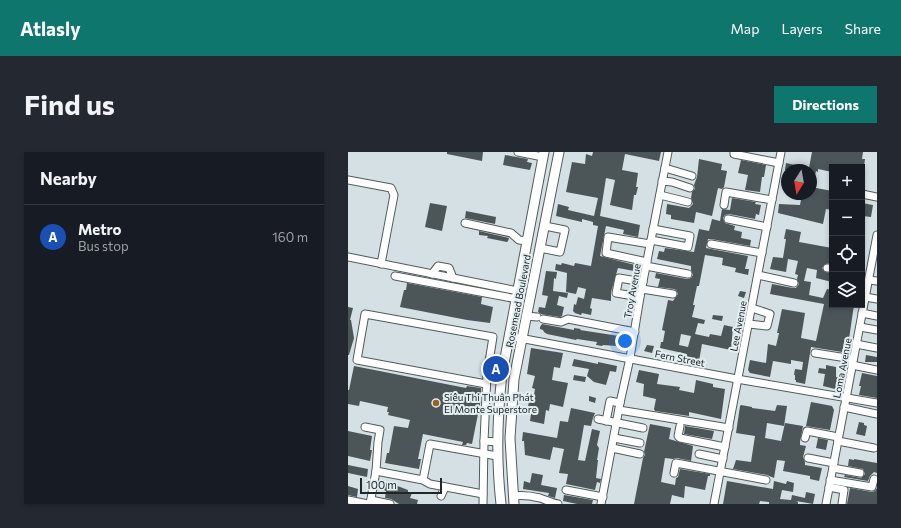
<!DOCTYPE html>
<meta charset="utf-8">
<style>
body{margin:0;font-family:Commissioner,sans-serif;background:#242831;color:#f1f3f6}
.controls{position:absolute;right:12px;top:12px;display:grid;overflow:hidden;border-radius:0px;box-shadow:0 2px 6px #0003}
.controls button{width:36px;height:36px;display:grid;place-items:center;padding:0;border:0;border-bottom:1px solid #363941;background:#171b24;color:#f1f3f6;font:20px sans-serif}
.compass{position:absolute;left:433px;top:12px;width:36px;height:36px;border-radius:50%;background:#171b24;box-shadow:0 2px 6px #0003;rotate:191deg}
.scale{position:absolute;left:12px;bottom:10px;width:82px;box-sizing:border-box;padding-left:4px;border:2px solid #212627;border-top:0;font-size:11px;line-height:14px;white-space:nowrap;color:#212627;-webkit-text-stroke:3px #e2eef1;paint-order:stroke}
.you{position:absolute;left:277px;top:189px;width:14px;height:14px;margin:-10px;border:3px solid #fff;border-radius:50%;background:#1a73e8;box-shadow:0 0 0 6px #1a73e833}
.badge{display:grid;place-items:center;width:26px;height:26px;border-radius:50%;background:#0f766e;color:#fff;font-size:13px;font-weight:700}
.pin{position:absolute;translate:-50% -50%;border:2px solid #fff;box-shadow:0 1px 4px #0006}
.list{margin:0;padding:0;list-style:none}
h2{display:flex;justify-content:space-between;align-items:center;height:52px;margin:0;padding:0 16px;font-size:17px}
h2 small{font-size:13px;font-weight:400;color:#9ea1a6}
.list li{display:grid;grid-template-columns:26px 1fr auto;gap:12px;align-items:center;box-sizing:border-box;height:64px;padding:0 16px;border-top:1px solid #363941}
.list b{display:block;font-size:15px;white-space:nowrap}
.list p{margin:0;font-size:13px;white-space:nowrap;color:#9ea1a6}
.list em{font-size:13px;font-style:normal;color:#9ea1a6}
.icon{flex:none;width:22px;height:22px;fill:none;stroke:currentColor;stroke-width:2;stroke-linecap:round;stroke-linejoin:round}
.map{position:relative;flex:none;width:529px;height:352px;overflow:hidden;border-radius:0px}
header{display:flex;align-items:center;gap:24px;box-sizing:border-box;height:56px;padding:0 20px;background:#0f766e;color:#fff}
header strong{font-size:19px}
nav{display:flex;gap:22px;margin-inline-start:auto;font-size:14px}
.intro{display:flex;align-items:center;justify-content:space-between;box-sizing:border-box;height:96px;padding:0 24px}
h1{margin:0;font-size:28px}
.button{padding:10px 18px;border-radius:0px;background:#0f766e;color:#fff;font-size:14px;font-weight:700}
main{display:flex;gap:24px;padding:0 24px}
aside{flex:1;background:#171b24;border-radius:0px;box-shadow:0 2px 6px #0003}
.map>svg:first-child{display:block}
.building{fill:#4c5659;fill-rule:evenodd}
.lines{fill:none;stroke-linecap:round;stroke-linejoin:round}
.minor-casing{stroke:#515a5d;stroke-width:9}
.major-casing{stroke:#515a5d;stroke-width:11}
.minor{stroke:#fff;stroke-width:7}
.major{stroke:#fff;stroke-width:9}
.poi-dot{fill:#9a641e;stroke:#e2eef1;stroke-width:1.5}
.labels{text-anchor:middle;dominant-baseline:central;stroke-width:4;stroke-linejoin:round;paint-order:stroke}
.street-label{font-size:10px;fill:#212627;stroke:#e2eef1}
.poi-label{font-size:10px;fill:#212627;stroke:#e2eef1;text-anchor:start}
</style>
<header>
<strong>Atlasly</strong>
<nav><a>Map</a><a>Layers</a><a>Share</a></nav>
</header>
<div class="intro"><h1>Find us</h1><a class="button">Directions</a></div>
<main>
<aside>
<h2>Nearby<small></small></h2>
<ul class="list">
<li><span class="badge" style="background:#1a4fb4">A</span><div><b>Metro</b><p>Bus stop</p></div><em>160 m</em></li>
</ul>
</aside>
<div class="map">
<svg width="529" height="352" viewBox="0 0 529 352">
<rect width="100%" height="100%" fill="#d5e0e4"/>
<g class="building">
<polygon points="99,0 135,0 134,9 99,2"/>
<polygon points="245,0 313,0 311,9 277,2 274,18 290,21 288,35 290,35 288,43 286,43 284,58 262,53 267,28 258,26 252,64 292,73 290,85 275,82 276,78 258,74 252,104 287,113 286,119 270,116 263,140 263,149 244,146 242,156 244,157 243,163 234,161 233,163 227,161 225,159 226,152 228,153 230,145 236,147 238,137 230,135 228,142 218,140 219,121 207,118 208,112 213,113 214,111 226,114 227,111 243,114 250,74 245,73 245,70 234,67 234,70 208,64 210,52 221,55 220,58 246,64 250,46 218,40 224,10 237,12 238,2 244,4"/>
<polygon points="464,0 515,0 514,7 517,7 516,15 484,15 484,20 470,17 470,20 468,19 465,34 463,34 463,18 437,18 438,11 461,16"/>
<polygon points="157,3 180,7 179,10 184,11 182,18 155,13"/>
<polygon points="351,7 374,12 373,18 379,19 376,35 374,37 370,36 364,64 348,60 346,71 323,67 323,63 318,62 319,52 341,56 345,52 343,46 344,40 347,37 346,33 349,25"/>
<polygon points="393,8 418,13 416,25 414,25 412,40 397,38 400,23 390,21"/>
<polygon points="463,35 484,39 484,58 478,57 475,72 430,61 431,52 452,53 454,42 463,42"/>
<path d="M384,46l24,4 -1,2 6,1 -2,10 -3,-1 -1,5 -26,-5 -4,1 -2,3 2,5 10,3 -1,4 8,2 -1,6 10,2 -1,6 -39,-7h-3l-2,9 42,8 -3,13h4l-1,6 -13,-3 1,-4 -14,-3 1,-7 -18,-3 -6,31h-2l-4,19h2l-3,12 13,3 -1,4 -6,-1 -3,11 14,3 1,-3 11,2 3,-11 9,2 -2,23 -29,-6 -3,17 -13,-3 1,-4 -27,-6 1,-6h2l2,-11 -3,-1 6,-30 5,1 5,-7 -2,-4 -2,-1 -16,-2 2,-8 -5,-1 1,-5 31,6 4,-1 2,-3 -2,-5v-4l-34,-7 2,-8 5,1 1,-4 29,4 5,-23 10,2 3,-12 8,2 2,-12 8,1zM333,182l10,2 -3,11 -9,-2z"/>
<polygon points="82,51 99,54 94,79 77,75"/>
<polygon points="514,51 525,53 523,65 514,64"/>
<polygon points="118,59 148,65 147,72 117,66"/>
<polygon points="438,77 453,80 451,90 484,96 484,111 477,112 474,116 477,120 484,121 484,130 468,126 469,118 459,116 456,129 463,130 461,143 475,146 479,137 484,138 484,153 506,153 501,187 497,186 494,200 463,195 457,232 448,230 448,228 447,228 447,223 446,223 447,217 454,218 455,210 443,208 443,212 425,209 422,225 402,221 400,218 402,208 418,211 420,192 428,194 431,181 429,181 434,157 457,161 453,186 468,189 476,152 422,142 424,132 445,136 448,136 451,132 449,127 450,123 447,122 450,109 440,107 438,120 422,117 425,105 435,106 438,87 436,87"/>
<polygon points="131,79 161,86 160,89 159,90 139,86 140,84 131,83"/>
<polygon points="198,119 209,120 208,127 206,126 205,139 220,141 219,146 211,144 209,153 216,155 214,164 212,165 193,162 190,160 191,155 197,156 200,144 194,143"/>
<polygon points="59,131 134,145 133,152 145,155 142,171 119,168 52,155 56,138 58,138"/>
<polygon points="392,139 398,140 396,146 390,144"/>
<polygon points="0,155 5,156 2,168 0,168"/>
<polygon points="365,163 375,164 374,169 364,167"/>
<polygon points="0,168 3,168 6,186 1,203 0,203"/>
<polygon points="194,172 226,178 226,176 233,177 232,178 271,184 269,194 255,193 254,194 248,193 249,190 229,187 228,188 199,182 196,180 195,178 192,177 192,175"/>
<polygon points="299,193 306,194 304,201 296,199"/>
<polygon points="183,196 215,201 212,216 206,215 204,228 220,231 215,255 202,252 201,259 198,258 196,272 182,269 184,255 180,255 181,249 185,249 187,237 184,236 187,224 179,222"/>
<polygon points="518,203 529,205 529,210 517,210"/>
<polygon points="226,207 250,212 250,210 269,214 268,220 262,219 258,233 246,230 239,224 241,217 224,214"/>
<polygon points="478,213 488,215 488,225 492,225 491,235 487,237 475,234 477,222 470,221 471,216 478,217"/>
<polygon points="6,214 118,236 119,234 133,236 133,247 124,292 119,291 118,293 114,293 115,290 75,282 70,307 73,307 71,317 37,311 39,301 41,301 46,274 60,276 62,268 40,263 41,260 39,260 40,255 12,249 11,254 0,252 0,238 1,238"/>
<polygon points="291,218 311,222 309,232 332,235 331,238 346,241 348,228 365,232 365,235 377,237 373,267 341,260 341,264 307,259 306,257 308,247 295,244 296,232 288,230"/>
<polygon points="514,221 529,224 529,246 511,243 513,234 511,234"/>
<polygon points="226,223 238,225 237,230 225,228"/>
<polygon points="241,244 248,246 247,251 241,249"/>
<polygon points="463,250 484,254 486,258 482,278 458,274"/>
<polygon points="393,253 404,255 404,256 427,259 429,253 439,254 436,274 419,271 417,286 433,289 437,271 455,274 452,290 452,293 458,294 455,305 457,310 457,313 474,316 471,329 462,327 462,324 435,319 437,309 429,308 426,326 419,323 385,317 388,308 403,310 407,284 388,281 392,254"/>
<polygon points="223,256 247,261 245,266 243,274 236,273 230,308 237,309 244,277 252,279 249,293 251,296 249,308 250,308 248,326 253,327 252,331 249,330 247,338 218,332 220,322 211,321 216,297 205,295 202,308 177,303 176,289 174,289 175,280 209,286 212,269 220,270"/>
<polygon points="511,270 516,271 516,273 519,274 517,284 508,282"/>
<polygon points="302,272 323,276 321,287 345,294 343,309 329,306 325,307 317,306 313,330 327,333 328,326 330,325 332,317 362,322 362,324 360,324 357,338 337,334 336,346 324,343 322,352 286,352 295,306 297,303 296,300"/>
<polygon points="337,274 366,279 364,287 336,282"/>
<polygon points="0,279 24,284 22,298 24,298 22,309 0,304"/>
<polygon points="470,286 480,288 478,298 468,296"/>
<polygon points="501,307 506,308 506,307 529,311 529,321 526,320 522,324 520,329 496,325 497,323 513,326 517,322 515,317 500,314"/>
<polygon points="0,313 20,317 19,325 0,321"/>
<polygon points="184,321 195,323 193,333 209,336 207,346 200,344 201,341 175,337 176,329 182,331"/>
<polygon points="379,329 425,337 426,329 438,332 439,329 446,331 445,340 434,338 432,347 443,348 444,343 457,346 458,340 467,342 465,352 448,349 450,350 450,352 421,352 421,350 412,349 411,352 375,352"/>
<polygon points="38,331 47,333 60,338 60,340 64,341 62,346 70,348 69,352 51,352 43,347 37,346 38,339 36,338"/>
<polygon points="0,334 10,337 9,345 0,343"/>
<polygon points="502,336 524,340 527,339 529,336 529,352 499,352"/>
<polygon points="216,343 245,348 244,352 229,352 215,349"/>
</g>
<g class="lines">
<defs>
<g id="minor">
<polyline points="170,0 195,5"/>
<polyline points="386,0 386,2 431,11"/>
<polyline points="317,16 344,24"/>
<polyline points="0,28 43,36 46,43 33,112"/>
<polyline points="314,29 324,30 342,36"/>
<polyline points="514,42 529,45"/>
<polyline points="312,43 340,50"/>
<polyline points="376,53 378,40 424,48"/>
<polyline points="380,67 419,75"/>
<polyline points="117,71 163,81 171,88 179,89"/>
<polyline points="303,88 340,95 342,84 305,77"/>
<polyline points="363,92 414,101"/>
<polyline points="192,96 212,100 217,78 197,74"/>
<polyline points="0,105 170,139"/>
<polyline points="299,110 258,101 260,85 302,92"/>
<polyline points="298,114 340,122"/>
<polyline points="479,116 484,116"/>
<polyline points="84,122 90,114 101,116 105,126"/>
<polyline points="410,123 446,131"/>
<polyline points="47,124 169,147"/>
<polyline points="521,128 529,129"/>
<polyline points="294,137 325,142"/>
<polyline points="292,145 268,141 271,126 295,130"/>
<polyline points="517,145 529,147"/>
<polyline points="514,161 529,164"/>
<polyline points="178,164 189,165"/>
<polyline points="195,167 213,170 220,167 287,180"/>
<polyline points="401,172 419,174 422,162 404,156"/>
<polyline points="512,175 529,178"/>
<polyline points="161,184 389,227 529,251"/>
<polyline points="508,192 529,196"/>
<polyline points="467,201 505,207"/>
<polyline points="504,213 529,218"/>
<polyline points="139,222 154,225"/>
<polyline points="138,232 9,208 17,162 145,185 139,222 136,289 149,290"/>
<polyline points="496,255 529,262"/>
<polyline points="271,258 381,276"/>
<polyline points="250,267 295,276"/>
<polyline points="258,269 262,249 272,251"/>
<polyline points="332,274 330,284 332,286 377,295"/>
<polyline points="17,275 32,278 30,290 28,319 22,352"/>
<polyline points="266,286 292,291"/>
<polyline points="457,286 459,279 490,285"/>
<polyline points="490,289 526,296"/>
<polyline points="264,296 292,302"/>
<polyline points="351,302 375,307"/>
<polyline points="460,306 486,311"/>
<polyline points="485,316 512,321"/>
<polyline points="28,319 75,328 82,332 135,342"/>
<polyline points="326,321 328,311 418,328"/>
<polyline points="75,328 82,292 149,304"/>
<polyline points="482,328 524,335 526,327"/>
<polyline points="481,335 496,338 494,352"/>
<polyline points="218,338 255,345"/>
<polyline points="93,344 97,335"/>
<path d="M166,344c8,-1 17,0 26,2 6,2 12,5 18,6"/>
<polyline points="0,348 20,352"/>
<polyline points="23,348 42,352"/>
<polyline points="135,352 136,289"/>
<polyline points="253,352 272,251 282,206 292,145 320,0"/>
<polyline points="366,352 433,0"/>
<polyline points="478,352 529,83"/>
</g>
<g id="major">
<path d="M153,352c-5,-44 -4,-86 1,-130l42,-222"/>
<polyline points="166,352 162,286 166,227 211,0"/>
</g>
</defs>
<use href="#minor" class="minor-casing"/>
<use href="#major" class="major-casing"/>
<use href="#minor" class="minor"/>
<use href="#major" class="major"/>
</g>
<circle class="poi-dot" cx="88" cy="251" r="4"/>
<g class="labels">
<g class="street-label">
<text transform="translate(284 139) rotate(-80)">Troy Avenue</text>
<text transform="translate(170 149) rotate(-79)">Rosemead Boulevard</text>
<text transform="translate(390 174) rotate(-79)">Lee Avenue</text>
<text transform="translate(332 206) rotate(11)">Fern Street</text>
<text transform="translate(494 216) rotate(-79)">Loma Avenue</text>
</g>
<g class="poi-label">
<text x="96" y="245">Siêu Thi Thuân Phát<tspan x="96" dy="12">El Monte Superstore</tspan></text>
</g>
</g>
</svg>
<div class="controls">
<button>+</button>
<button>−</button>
<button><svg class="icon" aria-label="locate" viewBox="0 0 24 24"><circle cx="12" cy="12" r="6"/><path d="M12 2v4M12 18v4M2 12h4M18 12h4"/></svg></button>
<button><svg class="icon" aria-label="layers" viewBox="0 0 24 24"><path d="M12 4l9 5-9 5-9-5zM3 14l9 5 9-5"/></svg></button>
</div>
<svg class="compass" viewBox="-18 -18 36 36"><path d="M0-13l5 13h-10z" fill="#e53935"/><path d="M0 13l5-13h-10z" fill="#9ea1a6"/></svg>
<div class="scale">100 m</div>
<div class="you"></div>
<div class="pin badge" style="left:148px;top:217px;background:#1a4fb4">A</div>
</div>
</main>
